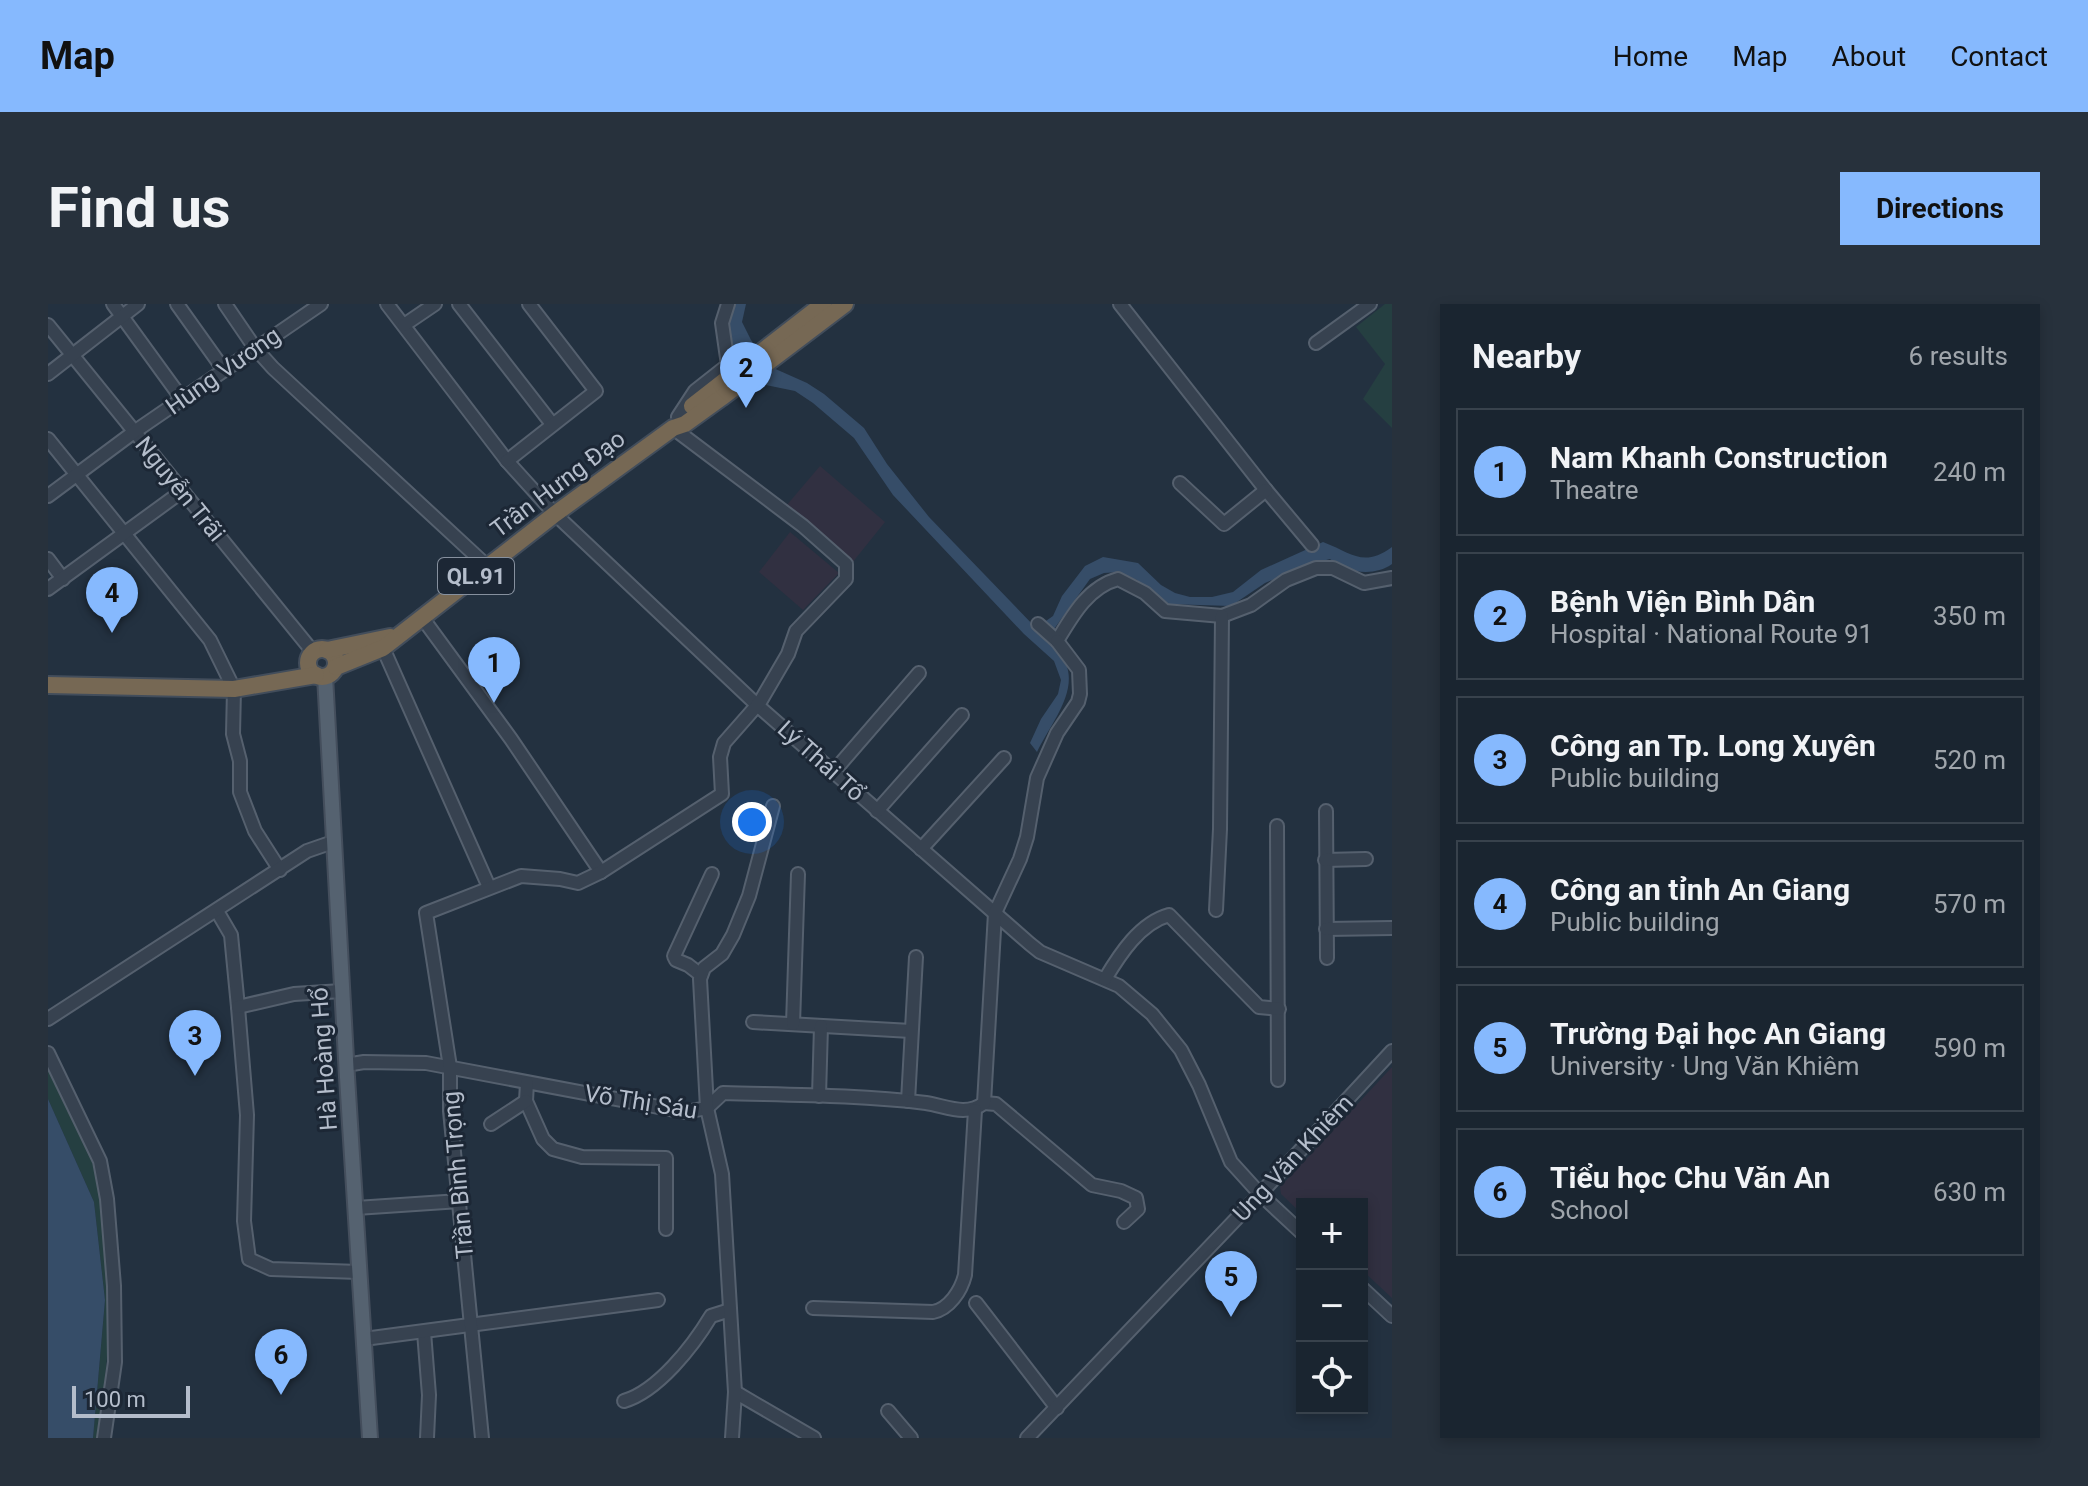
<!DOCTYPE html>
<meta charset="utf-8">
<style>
body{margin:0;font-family:Roboto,sans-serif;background:#27313c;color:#f1f3f6}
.controls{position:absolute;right:24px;bottom:24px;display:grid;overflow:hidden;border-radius:0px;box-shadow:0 4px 12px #0003}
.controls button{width:72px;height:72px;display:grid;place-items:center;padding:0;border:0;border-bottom:2px solid #38424c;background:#1a2530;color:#f1f3f6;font:40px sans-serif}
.scale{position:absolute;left:24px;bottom:20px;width:118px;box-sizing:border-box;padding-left:8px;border:4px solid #b4bdcb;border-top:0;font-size:22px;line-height:28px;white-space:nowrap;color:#b4bdcb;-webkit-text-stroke:6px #1c2735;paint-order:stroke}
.you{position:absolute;left:704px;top:518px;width:28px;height:28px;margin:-20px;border:6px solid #fff;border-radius:50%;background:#1a73e8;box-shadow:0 0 0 12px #1a73e833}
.badge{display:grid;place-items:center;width:52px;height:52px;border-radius:50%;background:#86b9fe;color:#111;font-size:26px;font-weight:700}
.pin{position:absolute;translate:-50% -66px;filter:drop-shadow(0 2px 4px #0008)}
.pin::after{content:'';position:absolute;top:42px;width:28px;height:24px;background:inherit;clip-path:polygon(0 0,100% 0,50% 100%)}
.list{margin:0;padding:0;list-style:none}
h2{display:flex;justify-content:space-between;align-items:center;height:104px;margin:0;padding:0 32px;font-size:34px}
h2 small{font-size:26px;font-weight:400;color:#9fa5ab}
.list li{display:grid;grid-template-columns:52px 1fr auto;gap:24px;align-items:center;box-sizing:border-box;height:128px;margin:0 16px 16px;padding:0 16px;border:2px solid #38424c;border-radius:0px}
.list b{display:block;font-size:30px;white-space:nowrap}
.list p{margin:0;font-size:26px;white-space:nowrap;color:#9fa5ab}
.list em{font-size:26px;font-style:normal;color:#9fa5ab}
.icon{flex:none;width:44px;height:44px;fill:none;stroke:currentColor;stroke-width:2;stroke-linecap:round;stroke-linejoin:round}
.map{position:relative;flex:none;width:1344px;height:1134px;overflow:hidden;border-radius:0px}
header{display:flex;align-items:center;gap:48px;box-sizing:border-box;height:112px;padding:0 40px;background:#86b9fe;color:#111}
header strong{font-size:38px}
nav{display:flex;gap:44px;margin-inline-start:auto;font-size:28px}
.intro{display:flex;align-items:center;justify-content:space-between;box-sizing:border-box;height:192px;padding:0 48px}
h1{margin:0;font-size:56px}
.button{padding:20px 36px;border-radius:0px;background:#86b9fe;color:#111;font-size:28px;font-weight:700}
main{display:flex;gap:48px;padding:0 48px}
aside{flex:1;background:#1a2530;border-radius:0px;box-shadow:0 4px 12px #0003}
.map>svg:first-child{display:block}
.medical{fill:#313041}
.green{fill:#253f41}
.water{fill:#364d68}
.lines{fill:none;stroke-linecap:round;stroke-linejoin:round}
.minor-casing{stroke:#55606e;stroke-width:16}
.major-casing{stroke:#444e5c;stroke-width:18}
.highway-casing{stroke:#424d5b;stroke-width:20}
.minor{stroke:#374250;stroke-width:12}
.major{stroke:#556270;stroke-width:14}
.highway{stroke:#766854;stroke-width:16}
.labels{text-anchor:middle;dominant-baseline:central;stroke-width:6;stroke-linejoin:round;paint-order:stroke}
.shield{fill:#1c2735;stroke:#86909e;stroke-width:2}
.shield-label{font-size:22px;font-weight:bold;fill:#b4bdcb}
.street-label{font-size:24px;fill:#b4bdcb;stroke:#1c2735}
</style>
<header>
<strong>Map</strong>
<nav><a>Home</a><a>Map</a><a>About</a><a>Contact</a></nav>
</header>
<div class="intro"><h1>Find us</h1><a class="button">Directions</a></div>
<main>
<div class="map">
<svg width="1344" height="1134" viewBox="0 0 1344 1134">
<rect width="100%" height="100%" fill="#233140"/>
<g class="medical">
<polygon points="772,162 837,218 804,259 738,202"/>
<polygon points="742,228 791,269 755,306 711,268"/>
<polygon points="1344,763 1344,994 1314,966 1314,900 1254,900 1254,910 1233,890 1232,883"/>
</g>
<g class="green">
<polygon points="1337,0 1344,0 1344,124 1315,95 1337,60 1308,23"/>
<polygon points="0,764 41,844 53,896 64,994 52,1134 45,1134 57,996 46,898 0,795"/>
</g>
<g class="water">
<path d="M684,0h14l-4,18 9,18 20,27 36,16 17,11 40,34 23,36 42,53 107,111 17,-12 9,-20 23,-30 18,-9 35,6 23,22 14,8 15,4h22l21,-5 28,-22 62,-28c29,11 40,26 69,5v17c-18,13 -46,9 -62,-5l-19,5 -46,19 -34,23 -64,-2 -30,-24 -18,-8 -15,1 -14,6 -41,57c6,9 14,18 17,28 12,29 -17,62 -29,88l-7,-9 11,-24 17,-25 3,-14 -7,-19 -30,-27 -131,-139 -39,-57 -41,-35 -18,-12 -34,-7 -27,-29 -7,-17 -1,-17z"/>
<polygon points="0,795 46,898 57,996 45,1134 0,1134"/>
</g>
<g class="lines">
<defs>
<g id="minor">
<polyline points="65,0 134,95"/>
<polyline points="129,0 176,66"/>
<polyline points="177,0 207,44 225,64 440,263"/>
<polyline points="339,0 459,157 507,210 709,401 982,640 992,648 1071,682 1104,710 1133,746 1151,781 1183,858 1212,890 1254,929"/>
<polyline points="411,0 504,120"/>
<polyline points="1072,0 1218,186 1264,241"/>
<polyline points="0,21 265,348"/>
<polyline points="356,21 387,0"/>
<polyline points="1268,39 1322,0"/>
<polyline points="0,70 90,0"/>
<polyline points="630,113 647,87 680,61 674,19 680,0"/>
<polyline points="0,135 162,336 186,385 185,430 192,457 192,488 207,527 232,566"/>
<polyline points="459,157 548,87 481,0"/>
<polyline points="1132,179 1176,220 1218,186"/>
<polyline points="0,192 86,128 273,0"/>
<polyline points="0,255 15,275"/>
<polyline points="0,285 133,188"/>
<polyline points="373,312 463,435 553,568"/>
<path d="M990,320l19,17c15,-25 31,-54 61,-62l27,14 20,18 57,5 29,-11 35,-25 30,-12h17l31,15 28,-5"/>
<polyline points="335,344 441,583"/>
<polyline points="787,466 871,369"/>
<polyline points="829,507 914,411"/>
<polyline points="1278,507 1279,654"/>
<polyline points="1229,522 1230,776"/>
<polyline points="873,545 956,454"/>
<polyline points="1277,556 1318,555"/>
<polyline points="1168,606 1172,525 1174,312"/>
<polyline points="169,607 183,631 190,703 199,811 196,917 201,955 223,965 311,968"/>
<polyline points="1278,625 1344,624"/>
<polyline points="653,671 640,661 628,656 626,652 664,570"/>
<path d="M1057,675c15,-25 35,-56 64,-64l90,92 20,2"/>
<polyline points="190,703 246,690 294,687"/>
<polyline points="0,715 259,547 285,538"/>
<polyline points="705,718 863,727"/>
<polyline points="745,720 750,570"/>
<polyline points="0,749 52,857 59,895 66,982 67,1058 56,1134"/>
<polyline points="298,761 316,758 378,759 637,808 659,804"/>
<polyline points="479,779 478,797 495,835 505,845 534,853 618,854 618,925"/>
<polyline points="771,792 773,722"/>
<polyline points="860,797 868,653"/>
<polyline points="936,799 948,800 1044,881 1073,887 1088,894 1090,905 1076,918"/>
<path d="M659,804l16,-15c67,2 136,2 203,10 20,3 40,14 58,0l11,-190 25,-54 7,-22 10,-59 20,-45 21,-31 2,-8 -1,-24 -22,-29"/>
<polyline points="443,820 478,797"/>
<polyline points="308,904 412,897"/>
<polyline points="1314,984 1344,1012"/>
<polyline points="928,999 1009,1104"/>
<path d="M765,1004l120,4c16,-3 28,-21 32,-37l10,-165"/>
<polyline points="376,1028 381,1091 379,1134"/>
<polyline points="316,1035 610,996"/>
<polyline points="687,1088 766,1134"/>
<path d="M576,1097c34,-10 69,-55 87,-85l19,-6"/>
<polyline points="840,1107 863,1134"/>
<polyline points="434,1134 402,807 402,763 378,609 473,572 512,575 530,579 553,568 674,490 672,453 676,439 712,398 740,350 748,327 798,275 798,260 755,222 625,124"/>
<polyline points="684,1134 687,1088 674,870 659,804 652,675 656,664 674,650 685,631 701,592 725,502"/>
<polyline points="979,1134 1212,890 1344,747"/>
</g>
<polyline id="major" points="277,372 299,773 322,1134"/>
<g id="highway">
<polyline points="644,102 775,0"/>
<circle cx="274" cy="359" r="14"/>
<polyline points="279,346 342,333"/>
<polyline points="288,363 335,344 507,210 625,124 637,120 673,94 797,0"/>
<polyline points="0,381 186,385 268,371"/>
</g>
</defs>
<use href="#minor" class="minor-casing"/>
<use href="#major" class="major-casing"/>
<use href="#highway" class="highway-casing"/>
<use href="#minor" class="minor"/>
<use href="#major" class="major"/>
<use href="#highway" class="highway"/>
</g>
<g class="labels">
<rect class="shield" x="390" y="254" width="76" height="36" rx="6"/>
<g class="shield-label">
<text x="428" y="272">QL.91</text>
</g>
<g class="street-label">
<text transform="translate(175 67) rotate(-35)">Hùng Vương</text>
<text transform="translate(510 180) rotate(-37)">Trần Hưng Đạo</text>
<text transform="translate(132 185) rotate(51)">Nguyễn Trãi</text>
<text transform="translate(773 457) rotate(42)">Lý Thái Tổ</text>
<text transform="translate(276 755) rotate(-94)">Hà Hoàng Hổ</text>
<text transform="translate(593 798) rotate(9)">Võ Thị Sáu</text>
<text transform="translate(1245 854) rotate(-47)">Ung Văn Khiêm</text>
<text transform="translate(410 871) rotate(-95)">Trần Bình Trọng</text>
</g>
</g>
</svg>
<div class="controls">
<button>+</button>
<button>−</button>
<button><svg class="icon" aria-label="locate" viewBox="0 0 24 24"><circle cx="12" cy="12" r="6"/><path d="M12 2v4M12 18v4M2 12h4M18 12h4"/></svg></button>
</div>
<div class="scale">100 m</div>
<div class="you"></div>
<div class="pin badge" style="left:446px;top:399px">1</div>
<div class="pin badge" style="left:698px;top:104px">2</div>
<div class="pin badge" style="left:147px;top:772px">3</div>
<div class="pin badge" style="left:64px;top:329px">4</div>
<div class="pin badge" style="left:1183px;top:1013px">5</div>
<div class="pin badge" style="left:233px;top:1091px">6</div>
</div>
<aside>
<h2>Nearby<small>6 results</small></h2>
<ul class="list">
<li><span class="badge">1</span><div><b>Nam Khanh Construction</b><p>Theatre</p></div><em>240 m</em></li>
<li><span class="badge">2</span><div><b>Bệnh Viện Bình Dân</b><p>Hospital · National Route 91</p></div><em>350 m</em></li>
<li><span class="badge">3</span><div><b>Công an Tp. Long Xuyên</b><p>Public building</p></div><em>520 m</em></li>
<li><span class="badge">4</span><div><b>Công an tỉnh An Giang</b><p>Public building</p></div><em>570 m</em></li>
<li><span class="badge">5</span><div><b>Trường Đại học An Giang</b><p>University · Ung Văn Khiêm</p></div><em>590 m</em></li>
<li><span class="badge">6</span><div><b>Tiểu học Chu Văn An</b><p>School</p></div><em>630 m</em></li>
</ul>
</aside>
</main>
